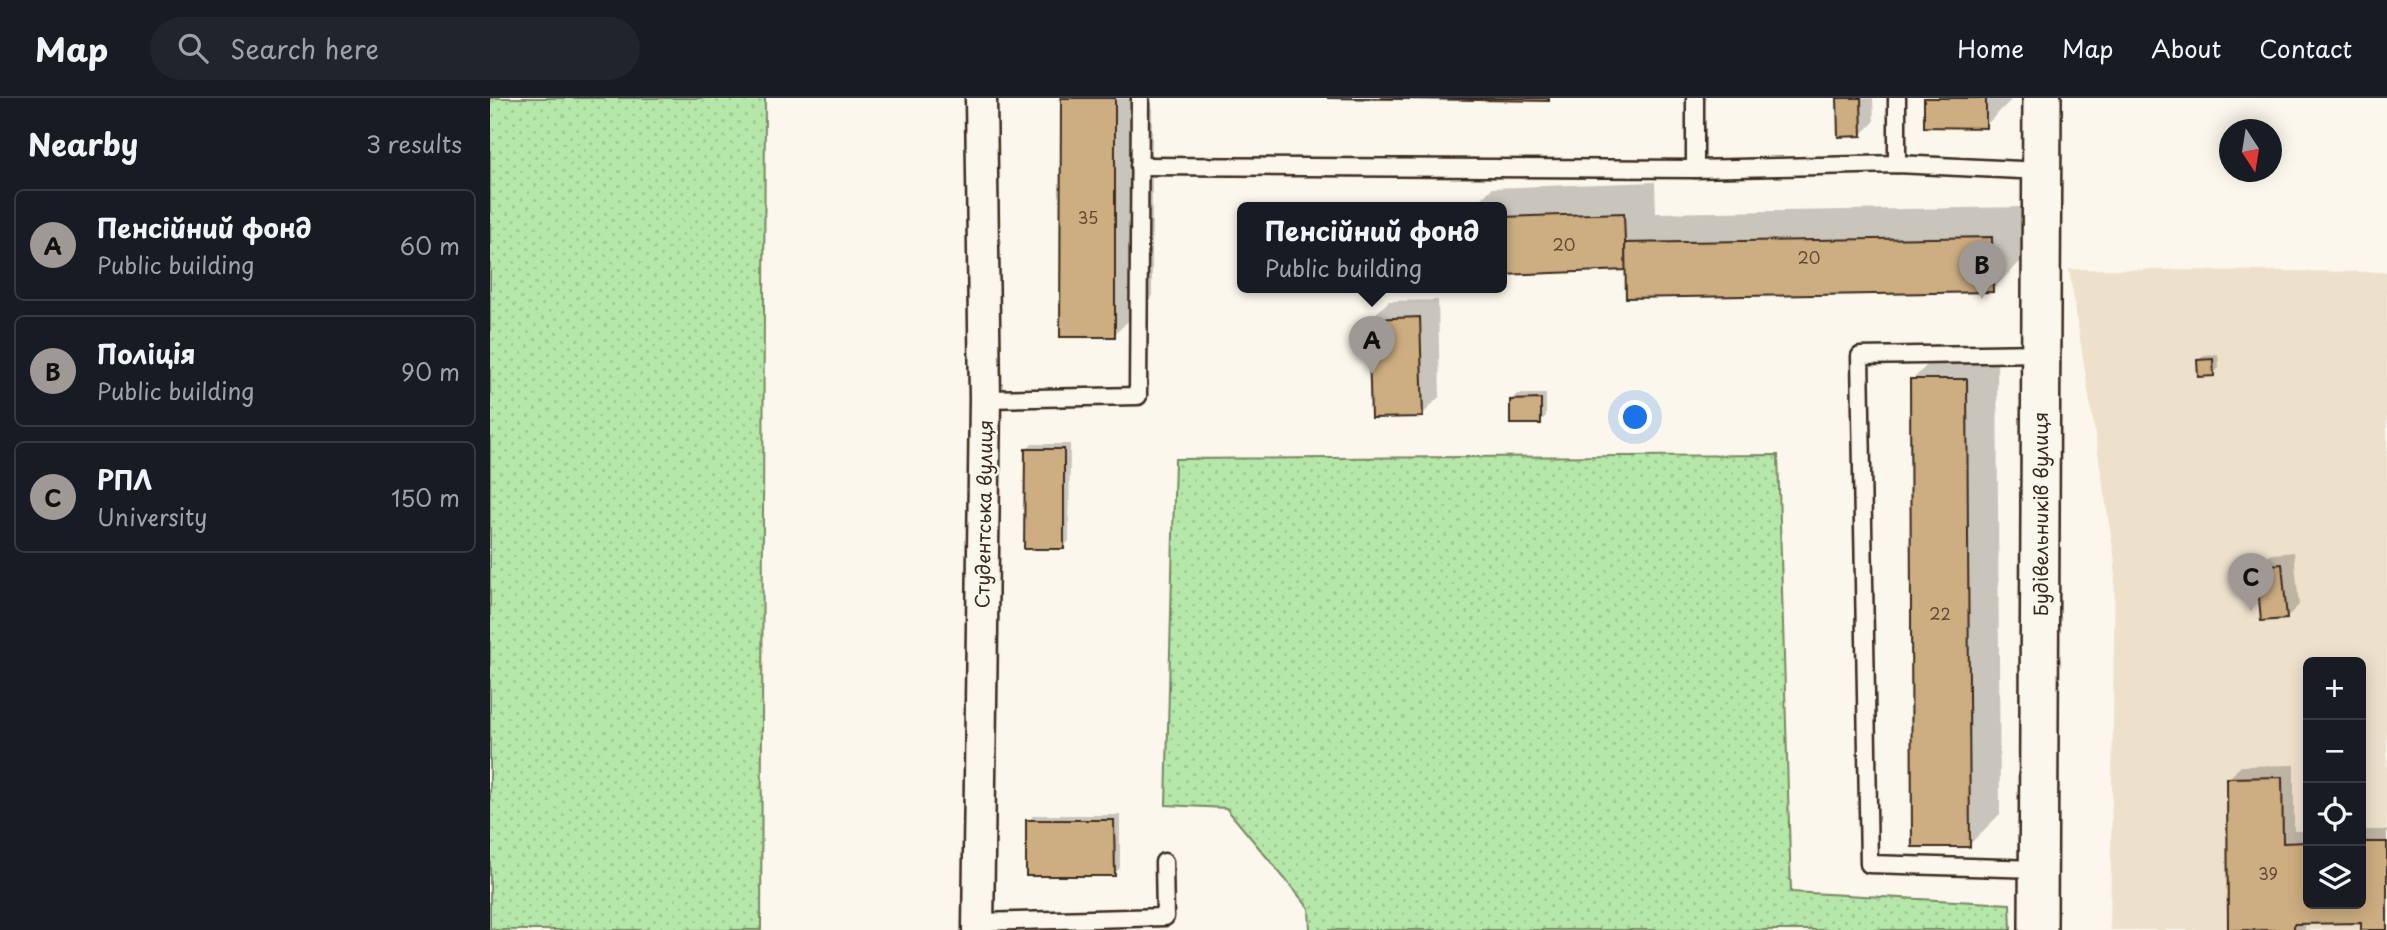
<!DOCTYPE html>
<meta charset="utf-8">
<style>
body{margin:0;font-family:"Playpen Sans",sans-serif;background:#20242c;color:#f1f3f6}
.controls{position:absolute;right:21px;bottom:21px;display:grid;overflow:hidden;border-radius:10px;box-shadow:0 4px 18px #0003}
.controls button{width:63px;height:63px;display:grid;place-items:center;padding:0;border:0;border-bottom:2px solid #363941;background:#171b24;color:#f1f3f6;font:35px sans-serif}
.compass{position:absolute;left:1729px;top:21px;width:63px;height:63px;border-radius:50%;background:#171b24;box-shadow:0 4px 18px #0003;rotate:168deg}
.you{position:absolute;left:1146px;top:320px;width:24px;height:24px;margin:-18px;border:5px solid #fff;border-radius:50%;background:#1a73e8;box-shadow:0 0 0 10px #1a73e833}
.badge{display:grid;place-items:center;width:46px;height:46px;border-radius:50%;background:#9f9995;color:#111;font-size:23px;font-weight:700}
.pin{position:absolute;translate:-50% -58px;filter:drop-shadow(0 2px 4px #0008)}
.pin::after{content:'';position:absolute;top:37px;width:24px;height:21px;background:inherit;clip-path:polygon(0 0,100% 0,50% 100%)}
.popup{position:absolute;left:747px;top:104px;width:270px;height:91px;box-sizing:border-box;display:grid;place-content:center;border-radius:10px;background:#171b24;filter:drop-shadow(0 2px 5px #0005);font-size:23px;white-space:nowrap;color:#9ea1a6}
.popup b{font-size:26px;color:#f1f3f6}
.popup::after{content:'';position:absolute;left:50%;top:100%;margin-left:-14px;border:14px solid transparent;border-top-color:#171b24}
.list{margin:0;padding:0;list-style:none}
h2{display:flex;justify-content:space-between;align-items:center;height:91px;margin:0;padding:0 28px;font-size:30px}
h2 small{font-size:23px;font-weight:400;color:#9ea1a6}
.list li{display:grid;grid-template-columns:46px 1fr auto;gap:21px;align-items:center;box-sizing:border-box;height:112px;margin:0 14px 14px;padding:0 14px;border:2px solid #363941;border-radius:10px}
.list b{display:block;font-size:26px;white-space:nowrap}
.list p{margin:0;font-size:23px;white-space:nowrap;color:#9ea1a6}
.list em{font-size:23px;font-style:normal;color:#9ea1a6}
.icon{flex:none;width:38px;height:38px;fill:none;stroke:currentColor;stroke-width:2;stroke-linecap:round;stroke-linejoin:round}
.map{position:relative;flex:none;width:1897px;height:832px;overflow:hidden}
header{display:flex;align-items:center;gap:42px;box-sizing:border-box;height:98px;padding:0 35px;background:#171b24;border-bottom:2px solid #363941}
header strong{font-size:33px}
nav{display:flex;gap:38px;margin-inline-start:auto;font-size:24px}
.search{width:490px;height:63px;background:#20242c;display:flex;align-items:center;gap:18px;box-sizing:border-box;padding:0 24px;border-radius:38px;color:#9ea1a6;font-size:26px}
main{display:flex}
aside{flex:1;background:#171b24}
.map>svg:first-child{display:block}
.built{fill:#ede1cc;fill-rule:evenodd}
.grass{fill:url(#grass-dots);stroke:#788863;stroke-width:2}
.shadow{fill:#0003}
.building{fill:#cdae81;stroke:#3b2a1e;stroke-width:2}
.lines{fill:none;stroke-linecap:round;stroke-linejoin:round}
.service-casing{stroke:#3b2a1e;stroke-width:21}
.minor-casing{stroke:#3b2a1e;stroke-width:35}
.tertiary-casing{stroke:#3b2a1e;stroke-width:42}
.service{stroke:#fbf7ec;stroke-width:16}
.minor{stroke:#fbf7ec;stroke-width:30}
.tertiary{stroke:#fbf7ec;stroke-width:37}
.labels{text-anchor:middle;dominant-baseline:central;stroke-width:5;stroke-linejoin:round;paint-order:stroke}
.number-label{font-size:16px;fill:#604b37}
.street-label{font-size:19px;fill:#3b2a1e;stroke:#fbf7ec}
</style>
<header>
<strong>Map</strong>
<div class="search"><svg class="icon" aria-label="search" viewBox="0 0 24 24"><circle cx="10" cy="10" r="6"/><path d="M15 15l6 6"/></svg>Search here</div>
<nav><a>Home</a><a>Map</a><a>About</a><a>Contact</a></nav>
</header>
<main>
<aside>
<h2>Nearby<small>3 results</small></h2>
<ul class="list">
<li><span class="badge">A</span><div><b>Пенсійний фонд</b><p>Public building</p></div><em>60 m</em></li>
<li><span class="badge">B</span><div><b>Поліція</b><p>Public building</p></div><em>90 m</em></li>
<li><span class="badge">C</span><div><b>РПЛ</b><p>University</p></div><em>150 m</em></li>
</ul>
</aside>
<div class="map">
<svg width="1897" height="832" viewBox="0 0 1897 832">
<defs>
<pattern id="grass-dots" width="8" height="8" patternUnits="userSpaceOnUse" patternTransform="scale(1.75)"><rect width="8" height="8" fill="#b5e7a8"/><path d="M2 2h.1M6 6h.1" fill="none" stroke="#9dc690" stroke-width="1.8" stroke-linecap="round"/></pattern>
</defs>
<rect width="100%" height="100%" fill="#fbf7ec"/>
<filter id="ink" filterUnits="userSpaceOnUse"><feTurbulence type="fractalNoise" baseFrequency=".0143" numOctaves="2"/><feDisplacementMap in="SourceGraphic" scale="14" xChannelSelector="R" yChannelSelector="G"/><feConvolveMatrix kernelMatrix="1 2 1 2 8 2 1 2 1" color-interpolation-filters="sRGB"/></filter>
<g filter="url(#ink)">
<path class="built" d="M1579,171l318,3v658h-277l5,-369zM1818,564h53v242h-53z"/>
<g class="grass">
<polygon points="0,0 275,0 271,832 0,832"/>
<polygon points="1288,357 1301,794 1520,806 1521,832 820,832 819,810 736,710 676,707 685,361"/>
</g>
<g class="shadow">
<polygon points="573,0 662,0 662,200 624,237"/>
<polygon points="1349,0 1383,0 1384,24 1371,37"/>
<polygon points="1435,0 1523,0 1495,28"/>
<polygon points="1165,84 1166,115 1533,109 1533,161 1502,192 1138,170 1012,175 1012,110 983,110 1002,90"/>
<polygon points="948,202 950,298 932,317 880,221 899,203"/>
<polygon points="1507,250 1510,716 1479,747 1422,282 1453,251"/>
<polygon points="1728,256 1729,270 1723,276 1709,262 1714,257"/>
<polygon points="1027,296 1056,296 1056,318 1050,324 1021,302"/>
<polygon points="542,346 580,346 579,443 573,449 536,352"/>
<polygon points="1804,454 1809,507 1797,519 1768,469 1781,456"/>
<polygon points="1804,667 1804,733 1818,733 1818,806 1871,806 1871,732 1897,732 1897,832 1873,832 1873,823 1815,824 1815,832 1740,832 1739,680 1751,668"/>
<polygon points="544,717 630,717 630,770 624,776 538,723"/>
</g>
<g class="building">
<polygon points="571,0 625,0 625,239 570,239"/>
<polygon points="837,0 1059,0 1059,3"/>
<polygon points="1347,0 1371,0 1372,38 1348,39"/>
<polygon points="1434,0 1496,0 1496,30 1434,29"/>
<polygon points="1134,115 1136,172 1012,177 1012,119"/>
<polygon points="1502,139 1503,194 1136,200 1135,145"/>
<polygon points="930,219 933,319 881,320 878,221"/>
<polygon points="1723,261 1724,278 1708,279 1707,262"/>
<polygon points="1420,281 1477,281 1480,749 1422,749"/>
<polygon points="1051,301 1051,326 1020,326 1020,302"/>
<polygon points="535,351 574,351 574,451 534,451"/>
<polygon points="1792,466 1797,521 1771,523 1766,468"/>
<polygon points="1792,679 1793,745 1818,744 1818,806 1871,806 1871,744 1897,744 1897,832 1871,832 1871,825 1804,826 1804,832 1738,832 1737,680"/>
<polygon points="536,722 624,722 625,778 536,778"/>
</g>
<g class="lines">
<defs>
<g id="service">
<polyline points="1205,0 1205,71"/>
<polyline points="1407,0 1407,66"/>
<polyline points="649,68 1205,71 1407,66 1551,73"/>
<polyline points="495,301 648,298 650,0"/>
<polyline points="1548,771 1379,766 1370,258 1551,255"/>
<polyline points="489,824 675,819 674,764"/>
</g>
<polyline id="minor" points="488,832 495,301 491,0"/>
<polyline id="tertiary" points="1548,832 1552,0"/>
</defs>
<use href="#service" class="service-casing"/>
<use href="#minor" class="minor-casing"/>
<use href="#tertiary" class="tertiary-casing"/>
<use href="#service" class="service"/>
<use href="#minor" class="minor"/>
<use href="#tertiary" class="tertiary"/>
</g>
</g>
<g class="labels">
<g class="number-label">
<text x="598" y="119">35</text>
<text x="1074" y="146">20</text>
<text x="1319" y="159">20</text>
<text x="1450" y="515">22</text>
<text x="1778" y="775">39</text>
</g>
<g class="street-label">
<text transform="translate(493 416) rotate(-89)">Студентська вулиця</text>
<text transform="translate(1550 416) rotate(-90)">Будівельників вулиця</text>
</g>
</g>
</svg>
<div class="controls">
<button>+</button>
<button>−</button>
<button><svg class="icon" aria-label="locate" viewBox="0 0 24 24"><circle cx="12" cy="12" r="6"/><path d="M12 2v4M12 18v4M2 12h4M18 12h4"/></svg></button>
<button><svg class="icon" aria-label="layers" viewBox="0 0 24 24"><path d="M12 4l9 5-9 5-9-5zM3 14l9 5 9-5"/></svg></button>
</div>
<svg class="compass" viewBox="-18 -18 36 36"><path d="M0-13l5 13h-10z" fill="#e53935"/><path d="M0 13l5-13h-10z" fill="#9ea1a6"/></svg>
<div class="you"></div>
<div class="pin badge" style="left:882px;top:276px">A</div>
<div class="popup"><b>Пенсійний фонд</b>Public building</div>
<div class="pin badge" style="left:1492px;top:201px">B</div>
<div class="pin badge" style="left:1761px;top:513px">C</div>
</div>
</main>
